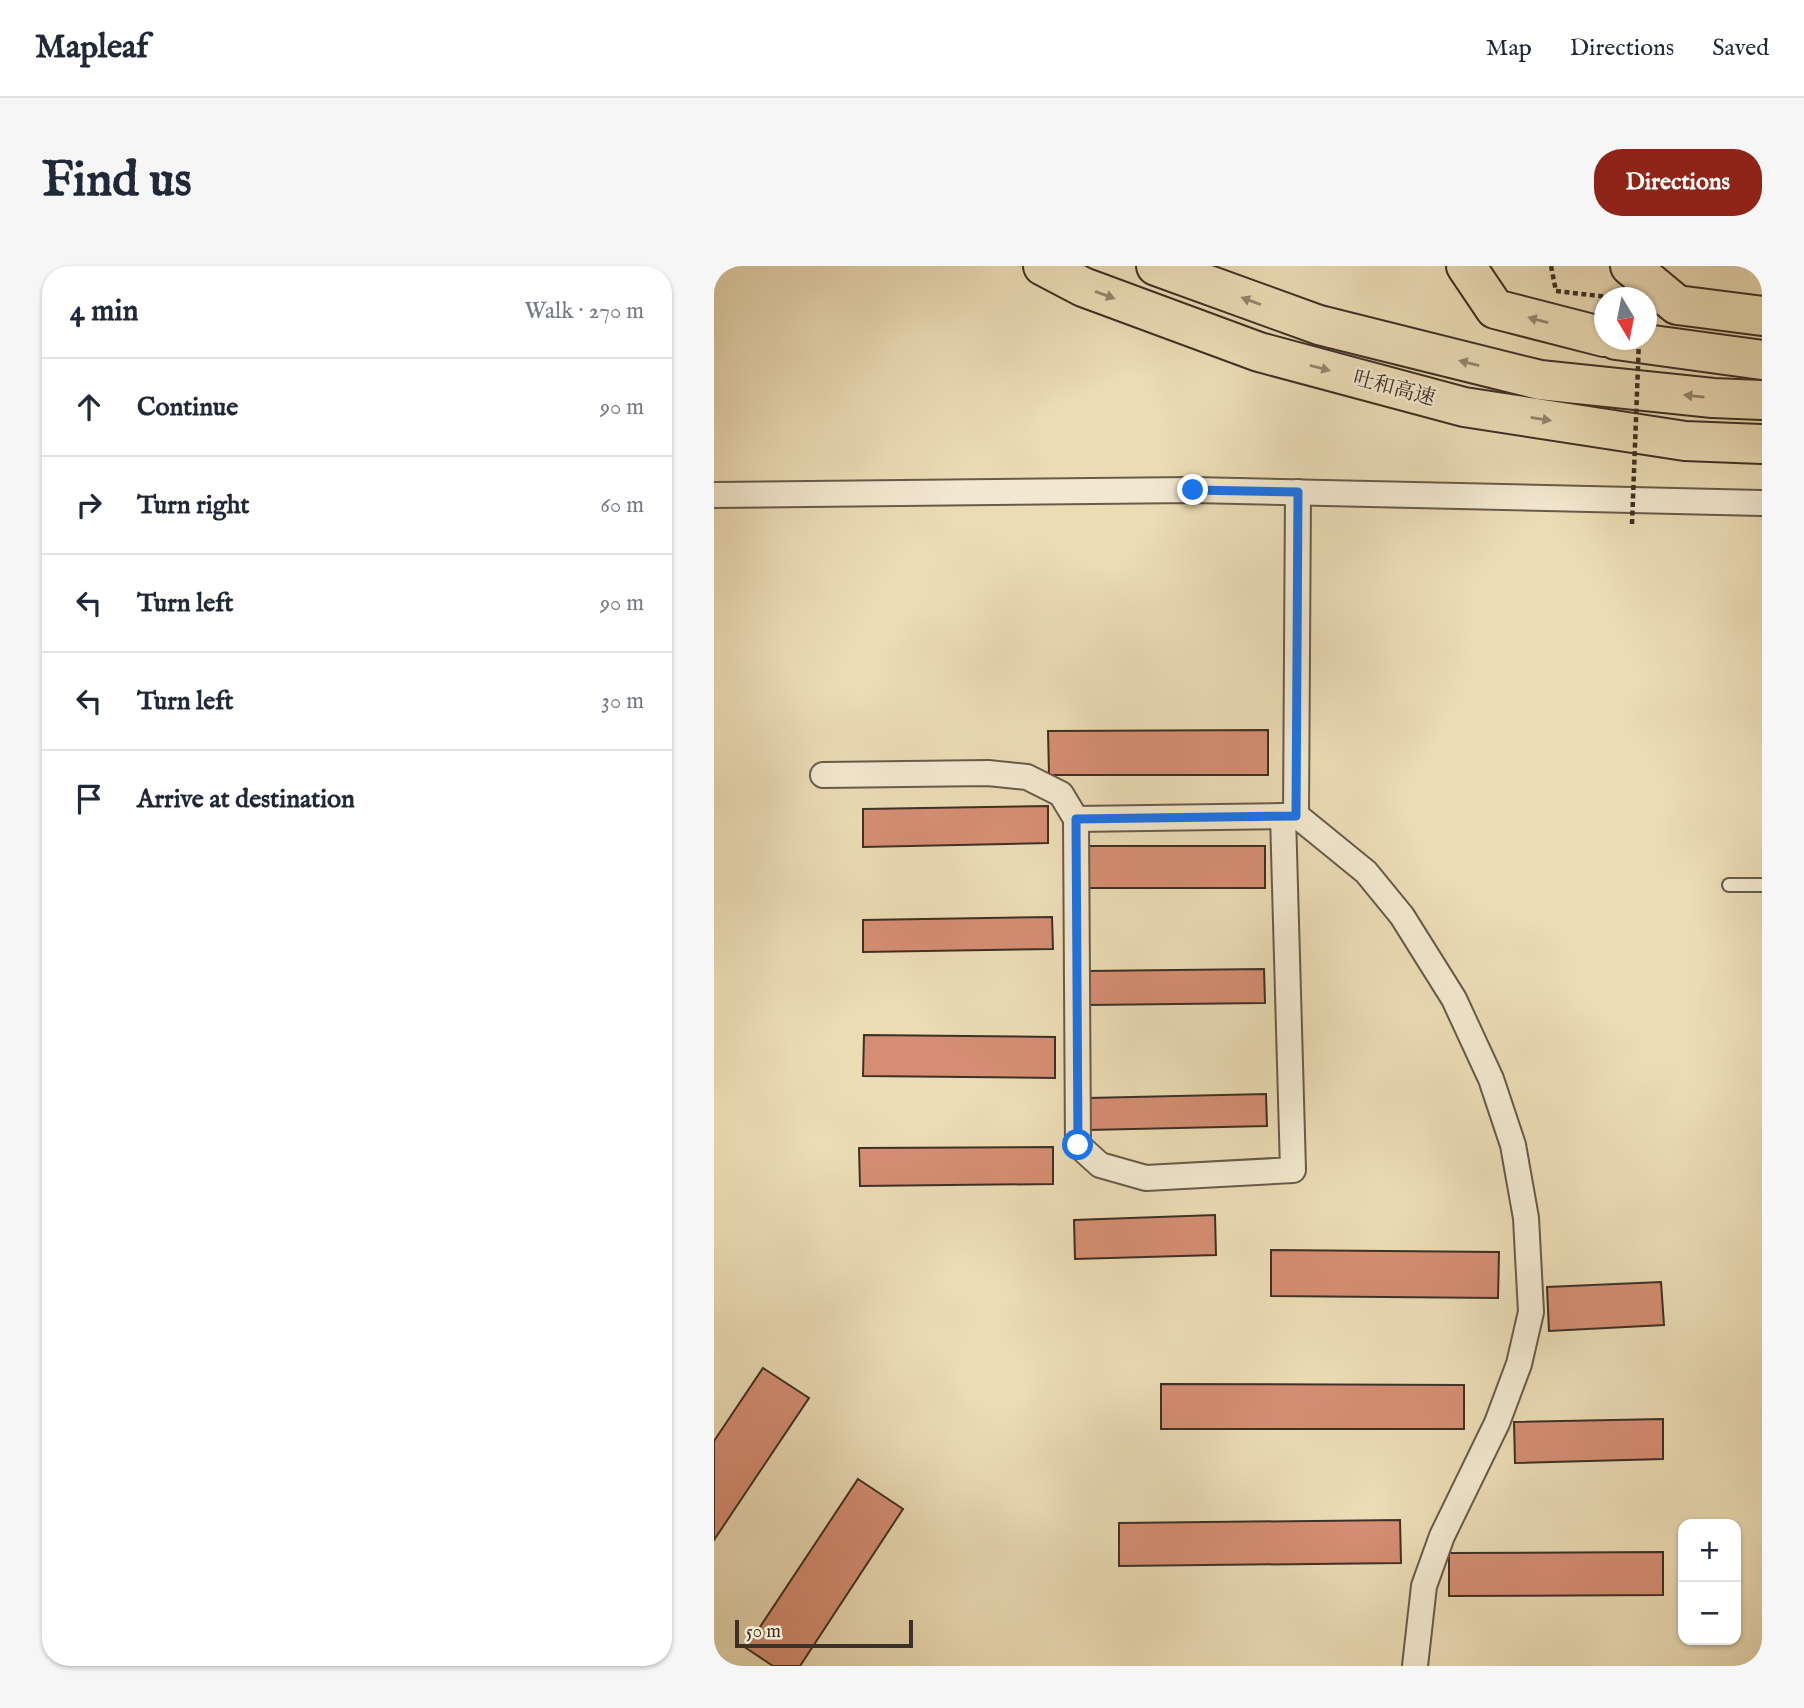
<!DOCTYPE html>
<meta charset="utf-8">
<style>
body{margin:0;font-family:"IM FELL English","Noto Serif SC",serif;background:#f6f6f7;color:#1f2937}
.controls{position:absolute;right:21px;bottom:21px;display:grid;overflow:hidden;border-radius:14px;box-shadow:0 2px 5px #0004}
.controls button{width:63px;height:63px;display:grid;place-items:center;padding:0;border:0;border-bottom:2px solid #e0e1e3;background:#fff;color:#1f2937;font:35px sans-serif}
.compass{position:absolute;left:880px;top:21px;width:63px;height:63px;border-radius:50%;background:#fff;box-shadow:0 2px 5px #0004;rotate:170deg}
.scale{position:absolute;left:21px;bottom:18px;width:178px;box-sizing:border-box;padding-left:7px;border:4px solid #3d3026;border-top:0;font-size:19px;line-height:24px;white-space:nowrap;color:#3d3026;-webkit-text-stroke:5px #f2e8cf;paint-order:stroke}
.stop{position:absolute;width:21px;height:21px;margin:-16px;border:5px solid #1a73e8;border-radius:50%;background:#fff}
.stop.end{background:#1a73e8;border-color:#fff;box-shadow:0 2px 7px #0008}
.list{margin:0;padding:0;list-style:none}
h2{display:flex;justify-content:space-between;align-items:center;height:91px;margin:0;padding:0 28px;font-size:30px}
h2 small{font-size:23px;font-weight:400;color:#747a83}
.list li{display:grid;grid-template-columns:46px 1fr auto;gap:21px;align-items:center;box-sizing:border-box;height:98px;padding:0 28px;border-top:2px solid #e0e1e3}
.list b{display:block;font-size:26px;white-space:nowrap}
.list em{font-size:23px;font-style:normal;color:#747a83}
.icon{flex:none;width:38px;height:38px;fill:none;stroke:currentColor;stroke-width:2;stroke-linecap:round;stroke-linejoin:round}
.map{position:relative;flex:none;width:1048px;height:1400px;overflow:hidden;border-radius:28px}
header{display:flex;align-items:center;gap:42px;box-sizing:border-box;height:98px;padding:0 35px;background:#fff;border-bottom:2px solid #e0e1e3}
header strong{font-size:33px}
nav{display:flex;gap:38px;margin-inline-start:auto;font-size:24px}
.intro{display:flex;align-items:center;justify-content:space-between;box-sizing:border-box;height:168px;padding:0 42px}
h1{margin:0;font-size:49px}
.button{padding:18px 32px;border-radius:28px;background:#8f2418;color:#fff;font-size:24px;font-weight:700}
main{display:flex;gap:42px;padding:0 42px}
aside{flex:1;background:#fff;border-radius:28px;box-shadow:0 2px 5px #0004}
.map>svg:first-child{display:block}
.building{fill:#d58e73;stroke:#3d3026;stroke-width:2}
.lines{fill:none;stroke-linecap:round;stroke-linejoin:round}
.lane-casing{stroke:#685b4a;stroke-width:16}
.street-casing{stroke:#685b4a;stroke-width:28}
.highway-casing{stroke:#3d3026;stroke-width:42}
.path{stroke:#3d3026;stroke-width:4.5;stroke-dasharray:5 3.5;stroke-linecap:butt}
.lane{stroke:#f2e8cf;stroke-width:12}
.street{stroke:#f2e8cf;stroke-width:24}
.highway{stroke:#ebdcb5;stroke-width:38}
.path-bridge{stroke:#3d3026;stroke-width:4.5;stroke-dasharray:5 3.5;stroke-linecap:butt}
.oneway{fill:#94866e}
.route{stroke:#1a73e8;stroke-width:9}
.labels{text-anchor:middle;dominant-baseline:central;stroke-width:5;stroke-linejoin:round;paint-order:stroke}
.street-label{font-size:21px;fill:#3d3026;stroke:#f2e8cf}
</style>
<header>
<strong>Mapleaf</strong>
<nav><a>Map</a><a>Directions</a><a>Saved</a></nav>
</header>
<div class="intro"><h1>Find us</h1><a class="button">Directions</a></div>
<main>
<aside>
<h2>4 min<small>Walk · 270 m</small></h2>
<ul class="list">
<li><svg class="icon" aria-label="ahead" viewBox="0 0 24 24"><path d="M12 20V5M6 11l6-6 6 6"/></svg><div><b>Continue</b></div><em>90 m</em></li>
<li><svg class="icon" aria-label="right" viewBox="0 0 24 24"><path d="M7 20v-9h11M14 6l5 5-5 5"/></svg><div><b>Turn right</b></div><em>60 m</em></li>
<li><svg class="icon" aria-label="left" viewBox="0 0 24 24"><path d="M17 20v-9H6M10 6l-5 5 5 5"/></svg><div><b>Turn left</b></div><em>90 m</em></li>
<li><svg class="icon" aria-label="left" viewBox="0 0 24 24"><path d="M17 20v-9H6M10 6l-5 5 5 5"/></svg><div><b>Turn left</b></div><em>30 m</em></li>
<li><svg class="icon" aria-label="arrive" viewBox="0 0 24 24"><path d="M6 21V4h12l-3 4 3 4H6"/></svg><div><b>Arrive at destination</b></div></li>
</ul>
</aside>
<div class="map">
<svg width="1048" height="1400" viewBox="0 0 1048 1400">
<rect width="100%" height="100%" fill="#ebdcb5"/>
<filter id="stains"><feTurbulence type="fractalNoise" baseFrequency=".00286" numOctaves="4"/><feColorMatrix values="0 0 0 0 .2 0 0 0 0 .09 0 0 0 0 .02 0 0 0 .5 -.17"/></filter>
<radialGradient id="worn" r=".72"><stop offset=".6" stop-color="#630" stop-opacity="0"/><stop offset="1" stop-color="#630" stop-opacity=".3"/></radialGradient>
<g class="building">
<polygon points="554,464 554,509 335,509 334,465"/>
<polygon points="334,540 334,577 149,581 149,543"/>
<rect x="372" y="580" width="179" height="42"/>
<polygon points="338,651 339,683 149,686 149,654"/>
<polygon points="550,703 551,737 374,739 373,705"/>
<polygon points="150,769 341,771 341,812 149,810"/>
<polygon points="552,828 553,860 374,864 374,832"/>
<polygon points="339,881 339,918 146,920 145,882"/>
<polygon points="501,949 502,989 361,993 360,954"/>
<polygon points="557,984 785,986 784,1032 557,1030"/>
<polygon points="947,1016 950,1059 835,1065 833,1021"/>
<polygon points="49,1102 95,1132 0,1274 0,1175"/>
<polygon points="447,1118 750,1119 750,1163 447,1163"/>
<polygon points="949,1153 949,1193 801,1197 800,1156"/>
<polygon points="144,1213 189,1243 86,1400 59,1400 32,1382"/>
<polygon points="686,1254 687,1297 405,1300 405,1257"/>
<polygon points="949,1286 949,1329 735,1330 735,1287"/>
</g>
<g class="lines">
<defs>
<polyline id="lane" points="1015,619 1048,619"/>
<g id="street">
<polyline points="0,229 479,224 1048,237"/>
<polyline points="109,509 274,507 313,511 347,528 362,553 364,879 386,899 432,912 579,904 569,550 582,549 584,226"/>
<polyline points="582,549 652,606 688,650 740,733 777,813 799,879 812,952 817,1046 805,1098 783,1157 728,1270 710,1320 701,1400"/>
<polyline points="362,553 569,550"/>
</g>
<g id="highway">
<polyline points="329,0 369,21 545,86 750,141 971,175 1048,178"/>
<polyline points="442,0 605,59 826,114 999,132 1048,134"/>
<polyline points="752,0 781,43 890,71"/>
<polyline points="916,0 963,39 1048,50"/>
<polyline points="902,74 1048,94"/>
</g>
</defs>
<use href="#lane" class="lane-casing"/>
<use href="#street" class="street-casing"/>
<use href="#highway" class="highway-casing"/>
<polyline class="path" points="837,0 842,25 903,32"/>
<use href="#lane" class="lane"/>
<use href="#street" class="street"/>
<use href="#highway" class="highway"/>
<polyline class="path-bridge" points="918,258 925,74"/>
</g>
<defs><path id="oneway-solid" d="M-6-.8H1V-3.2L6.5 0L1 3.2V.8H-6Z" transform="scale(1.75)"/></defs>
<g class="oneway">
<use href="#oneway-solid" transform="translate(391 29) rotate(20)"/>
<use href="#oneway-solid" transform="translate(537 35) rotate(-160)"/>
<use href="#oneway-solid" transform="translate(824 54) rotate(-165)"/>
<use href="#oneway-solid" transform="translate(755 97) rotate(-166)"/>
<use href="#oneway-solid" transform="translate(606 102) rotate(15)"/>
<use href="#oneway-solid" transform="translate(980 130) rotate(-174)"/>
<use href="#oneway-solid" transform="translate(827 153) rotate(9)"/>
</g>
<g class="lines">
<polyline class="route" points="364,879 362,553 582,550 584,226 479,224"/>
</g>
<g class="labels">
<g class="street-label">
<text transform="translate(680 123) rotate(15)">吐和高速</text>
</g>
</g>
<rect width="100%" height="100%" filter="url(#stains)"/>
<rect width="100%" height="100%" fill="url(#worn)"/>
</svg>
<div class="controls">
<button>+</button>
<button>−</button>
</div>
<svg class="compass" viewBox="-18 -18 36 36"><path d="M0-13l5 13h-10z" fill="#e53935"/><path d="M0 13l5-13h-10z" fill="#747a83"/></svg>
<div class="scale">50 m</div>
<div class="stop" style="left:364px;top:879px"></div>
<div class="stop end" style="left:479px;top:224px"></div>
</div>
</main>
